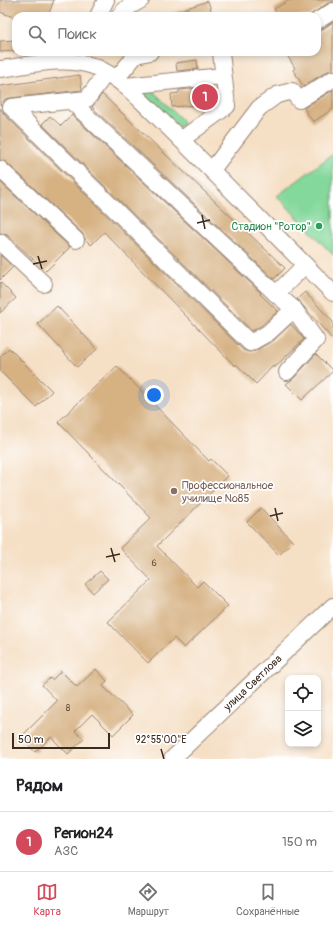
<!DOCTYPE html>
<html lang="ru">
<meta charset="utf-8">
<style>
body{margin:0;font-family:Pangolin,sans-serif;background:#f6f6f6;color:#202124}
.controls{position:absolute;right:12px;bottom:12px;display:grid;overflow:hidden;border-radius:8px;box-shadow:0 2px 6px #0003}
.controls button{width:36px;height:36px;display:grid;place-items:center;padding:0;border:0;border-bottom:1px solid #e0e0e0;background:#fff;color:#202124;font:20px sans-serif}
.scale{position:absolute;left:12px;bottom:10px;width:98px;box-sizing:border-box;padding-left:4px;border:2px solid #3b2a1e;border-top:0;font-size:11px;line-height:14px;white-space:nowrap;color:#3b2a1e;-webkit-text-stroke:3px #fff;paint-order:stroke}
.you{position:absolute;left:154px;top:395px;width:14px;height:14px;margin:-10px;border:3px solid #fff;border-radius:50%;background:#1a73e8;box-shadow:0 0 0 6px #1a73e833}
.badge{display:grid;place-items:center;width:26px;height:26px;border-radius:50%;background:#d1495b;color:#fff;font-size:13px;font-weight:700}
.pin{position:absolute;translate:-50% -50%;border:2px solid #fff;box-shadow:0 1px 4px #0006}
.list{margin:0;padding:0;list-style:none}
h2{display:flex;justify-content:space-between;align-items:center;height:52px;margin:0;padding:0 16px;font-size:17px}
h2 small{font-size:13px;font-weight:400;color:#757577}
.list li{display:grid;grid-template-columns:26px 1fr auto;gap:12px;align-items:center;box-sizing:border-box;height:60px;padding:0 16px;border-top:1px solid #e0e0e0}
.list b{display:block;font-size:15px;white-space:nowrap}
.list p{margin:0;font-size:13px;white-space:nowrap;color:#757577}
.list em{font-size:13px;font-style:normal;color:#757577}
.icon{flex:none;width:22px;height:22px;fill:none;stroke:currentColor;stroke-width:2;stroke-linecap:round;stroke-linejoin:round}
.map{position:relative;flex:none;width:333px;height:759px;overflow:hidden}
.search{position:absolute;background:#fff;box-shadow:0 2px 6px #0003;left:12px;right:12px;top:12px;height:44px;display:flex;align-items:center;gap:10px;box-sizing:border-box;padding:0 14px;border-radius:12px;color:#757577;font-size:15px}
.sheet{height:112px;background:#fff}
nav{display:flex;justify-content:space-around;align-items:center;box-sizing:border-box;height:56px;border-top:1px solid #e0e0e0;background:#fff;font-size:11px;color:#757577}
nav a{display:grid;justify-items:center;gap:2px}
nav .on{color:#d1495b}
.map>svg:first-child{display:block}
.green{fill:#84d89b;stroke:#60815c}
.building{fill:#d6b182}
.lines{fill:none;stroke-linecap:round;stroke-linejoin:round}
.minor-casing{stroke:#988472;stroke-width:18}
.minor{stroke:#fff;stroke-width:16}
.ticks{fill:none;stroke:#3b2a1e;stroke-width:1.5}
.leisure-dot{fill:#2e9e5b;stroke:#fff;stroke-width:1.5}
.education-dot{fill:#8d6e63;stroke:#fff;stroke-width:1.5}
.labels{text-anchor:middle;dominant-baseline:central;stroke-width:3.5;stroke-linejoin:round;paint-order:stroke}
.number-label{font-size:9px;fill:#624c37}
.leisure-label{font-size:11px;fill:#27864d;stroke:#fff;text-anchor:end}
.education-label{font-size:11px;fill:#785e54;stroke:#fff;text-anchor:start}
.street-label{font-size:11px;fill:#3b2a1e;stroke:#fff}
.ticks-label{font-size:10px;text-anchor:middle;fill:#3b2a1e;stroke:#fff;stroke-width:3.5;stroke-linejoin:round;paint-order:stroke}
</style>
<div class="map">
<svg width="333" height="759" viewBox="0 0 333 759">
<rect width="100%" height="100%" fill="#fff"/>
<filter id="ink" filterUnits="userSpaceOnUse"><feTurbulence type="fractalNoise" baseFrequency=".025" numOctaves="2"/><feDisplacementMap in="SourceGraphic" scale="8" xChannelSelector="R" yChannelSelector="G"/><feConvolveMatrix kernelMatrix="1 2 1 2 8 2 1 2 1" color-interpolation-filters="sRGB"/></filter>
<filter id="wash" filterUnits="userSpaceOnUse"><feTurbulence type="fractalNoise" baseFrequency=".012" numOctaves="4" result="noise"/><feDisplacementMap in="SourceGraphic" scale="16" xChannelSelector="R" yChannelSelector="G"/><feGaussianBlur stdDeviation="0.9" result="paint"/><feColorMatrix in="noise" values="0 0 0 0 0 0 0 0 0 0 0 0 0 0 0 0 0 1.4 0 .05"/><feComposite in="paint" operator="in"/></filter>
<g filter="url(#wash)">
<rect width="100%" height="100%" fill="#f5dfc5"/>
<g class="green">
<polygon points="149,91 154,92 182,120 183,124 181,127 178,126 144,94"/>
<polygon points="333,154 333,255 277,196"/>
</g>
<g id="blocks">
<g class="building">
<polygon points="0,0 54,0 48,16 16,16 16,18 0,12"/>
<polygon points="289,0 333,0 333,2 328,3 309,16 277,16 274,9"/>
<polygon points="208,1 213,16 169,16 169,14"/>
<polygon points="333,22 333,70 328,71 303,86 293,70 295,68 285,52 317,52 317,33"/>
<polygon points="16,40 16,51 0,52 0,41"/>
<polygon points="197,60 198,69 177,71 176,63"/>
<polygon points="80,75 82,90 10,98 5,99 2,105 0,105 0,86"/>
<polygon points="200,88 201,91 208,90 209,104 172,107 171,94 179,93 179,90"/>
<polygon points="333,90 333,109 313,122 304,108"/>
<polygon points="102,94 285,268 274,279 92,107"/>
<polygon points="0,108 4,114 243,350 249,352 255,351 274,340 291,324 304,339 274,368 273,366 256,384 236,364 235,366 104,232 91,245 85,239 82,233 6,162 0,160"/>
<polygon points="72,115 261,293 260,294 278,311 262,325 252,331 42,124 50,116 61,126"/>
<polygon points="0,182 70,247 46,271 7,235 0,233"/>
<polygon points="0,255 13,267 0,280"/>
<polygon points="0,282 16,298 0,313"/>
<polygon points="305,292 333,322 333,340 297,299"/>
<polygon points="57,306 97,349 77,367 38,324"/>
<polygon points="9,348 52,391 36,407 0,371 0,357"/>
<polygon points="316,354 333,371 302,400 286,384 294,378"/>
<polygon points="117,366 209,461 211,459 228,476 157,546 197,587 203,581 228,606 184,648 174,638 148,663 108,622 151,580 120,548 151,518 58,422"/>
<polygon points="261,508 293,542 279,555 247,522"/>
<polygon points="100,571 108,579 93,593 85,584"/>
<polygon points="96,669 107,681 103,686 133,715 113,735 92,714 75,731 84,739 68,754 51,737 35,752 21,737 57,701 42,685 50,678 52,680 61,671 77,687"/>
</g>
</g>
</g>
<g filter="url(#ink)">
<use href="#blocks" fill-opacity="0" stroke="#988472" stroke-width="1"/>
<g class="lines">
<defs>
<g id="minor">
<polyline points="98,16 106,0"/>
<polyline points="119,16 127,8 141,0"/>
<polyline points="317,21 333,11"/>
<path d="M0,69c30,-4 64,-13 93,-3 27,10 52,39 73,59 56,55 111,112 167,168"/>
<polyline points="106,73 87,99 11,107 250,343 268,333 294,309"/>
<polyline points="116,79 136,55 150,52"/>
<polyline points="125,86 223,76"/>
<polyline points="72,102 276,294"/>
<polyline points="181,140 227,106 221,52"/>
<polyline points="0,169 76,240"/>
<polyline points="212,170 259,108 277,95 292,91 299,100 333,79"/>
<polyline points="0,242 44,284"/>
<polyline points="287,372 316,340 294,309 276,294 305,265"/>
<path id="s1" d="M172,759l161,-153"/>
</g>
</defs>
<use href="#minor" class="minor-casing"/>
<use href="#minor" class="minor"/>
</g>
</g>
<path class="ticks" d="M202,215l3,14M197,223l13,-3M38,256l4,13M33,264l14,-3M275,508l3,13M270,516l13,-3M111,548l4,14M106,557l14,-3M161,749l3,10"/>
<circle class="leisure-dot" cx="319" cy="226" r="4"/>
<circle class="education-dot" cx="174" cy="491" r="4"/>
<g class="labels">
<g class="number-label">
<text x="154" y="563">6</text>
<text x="68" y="708">8</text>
</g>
<g class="leisure-label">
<text x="311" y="226">Стадион "Ротор"</text>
</g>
<g class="education-label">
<text x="182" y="485">Профессиональное<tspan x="182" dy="13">училище №85</tspan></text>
</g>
<g class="street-label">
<text stroke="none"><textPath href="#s1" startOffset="111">улица Светлова</textPath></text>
</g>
</g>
<g class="ticks-label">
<text x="161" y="743">92°55'00"E</text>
</g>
</svg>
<div class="controls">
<button><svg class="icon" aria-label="locate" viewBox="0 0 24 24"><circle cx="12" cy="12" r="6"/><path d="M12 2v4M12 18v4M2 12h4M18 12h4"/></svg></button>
<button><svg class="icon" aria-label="layers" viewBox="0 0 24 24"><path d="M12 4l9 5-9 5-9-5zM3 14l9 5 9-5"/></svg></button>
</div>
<div class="scale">50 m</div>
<div class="you"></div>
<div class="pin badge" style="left:205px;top:97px">1</div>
<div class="search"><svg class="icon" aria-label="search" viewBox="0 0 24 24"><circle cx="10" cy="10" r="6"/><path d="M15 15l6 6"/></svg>Поиск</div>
</div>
<section class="sheet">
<h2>Рядом<small></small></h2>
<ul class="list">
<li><span class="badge">1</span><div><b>Регион24</b><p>АЗС</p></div><em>150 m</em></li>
</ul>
</section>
<nav>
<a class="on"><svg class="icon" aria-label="map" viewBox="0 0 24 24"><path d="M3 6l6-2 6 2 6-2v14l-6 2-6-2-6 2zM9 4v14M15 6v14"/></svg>Карта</a>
<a><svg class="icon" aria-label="directions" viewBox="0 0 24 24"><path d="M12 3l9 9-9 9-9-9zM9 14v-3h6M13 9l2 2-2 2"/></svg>Маршрут</a>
<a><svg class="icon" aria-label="saved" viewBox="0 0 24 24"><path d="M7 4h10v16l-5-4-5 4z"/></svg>Сохранённые</a>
</nav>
